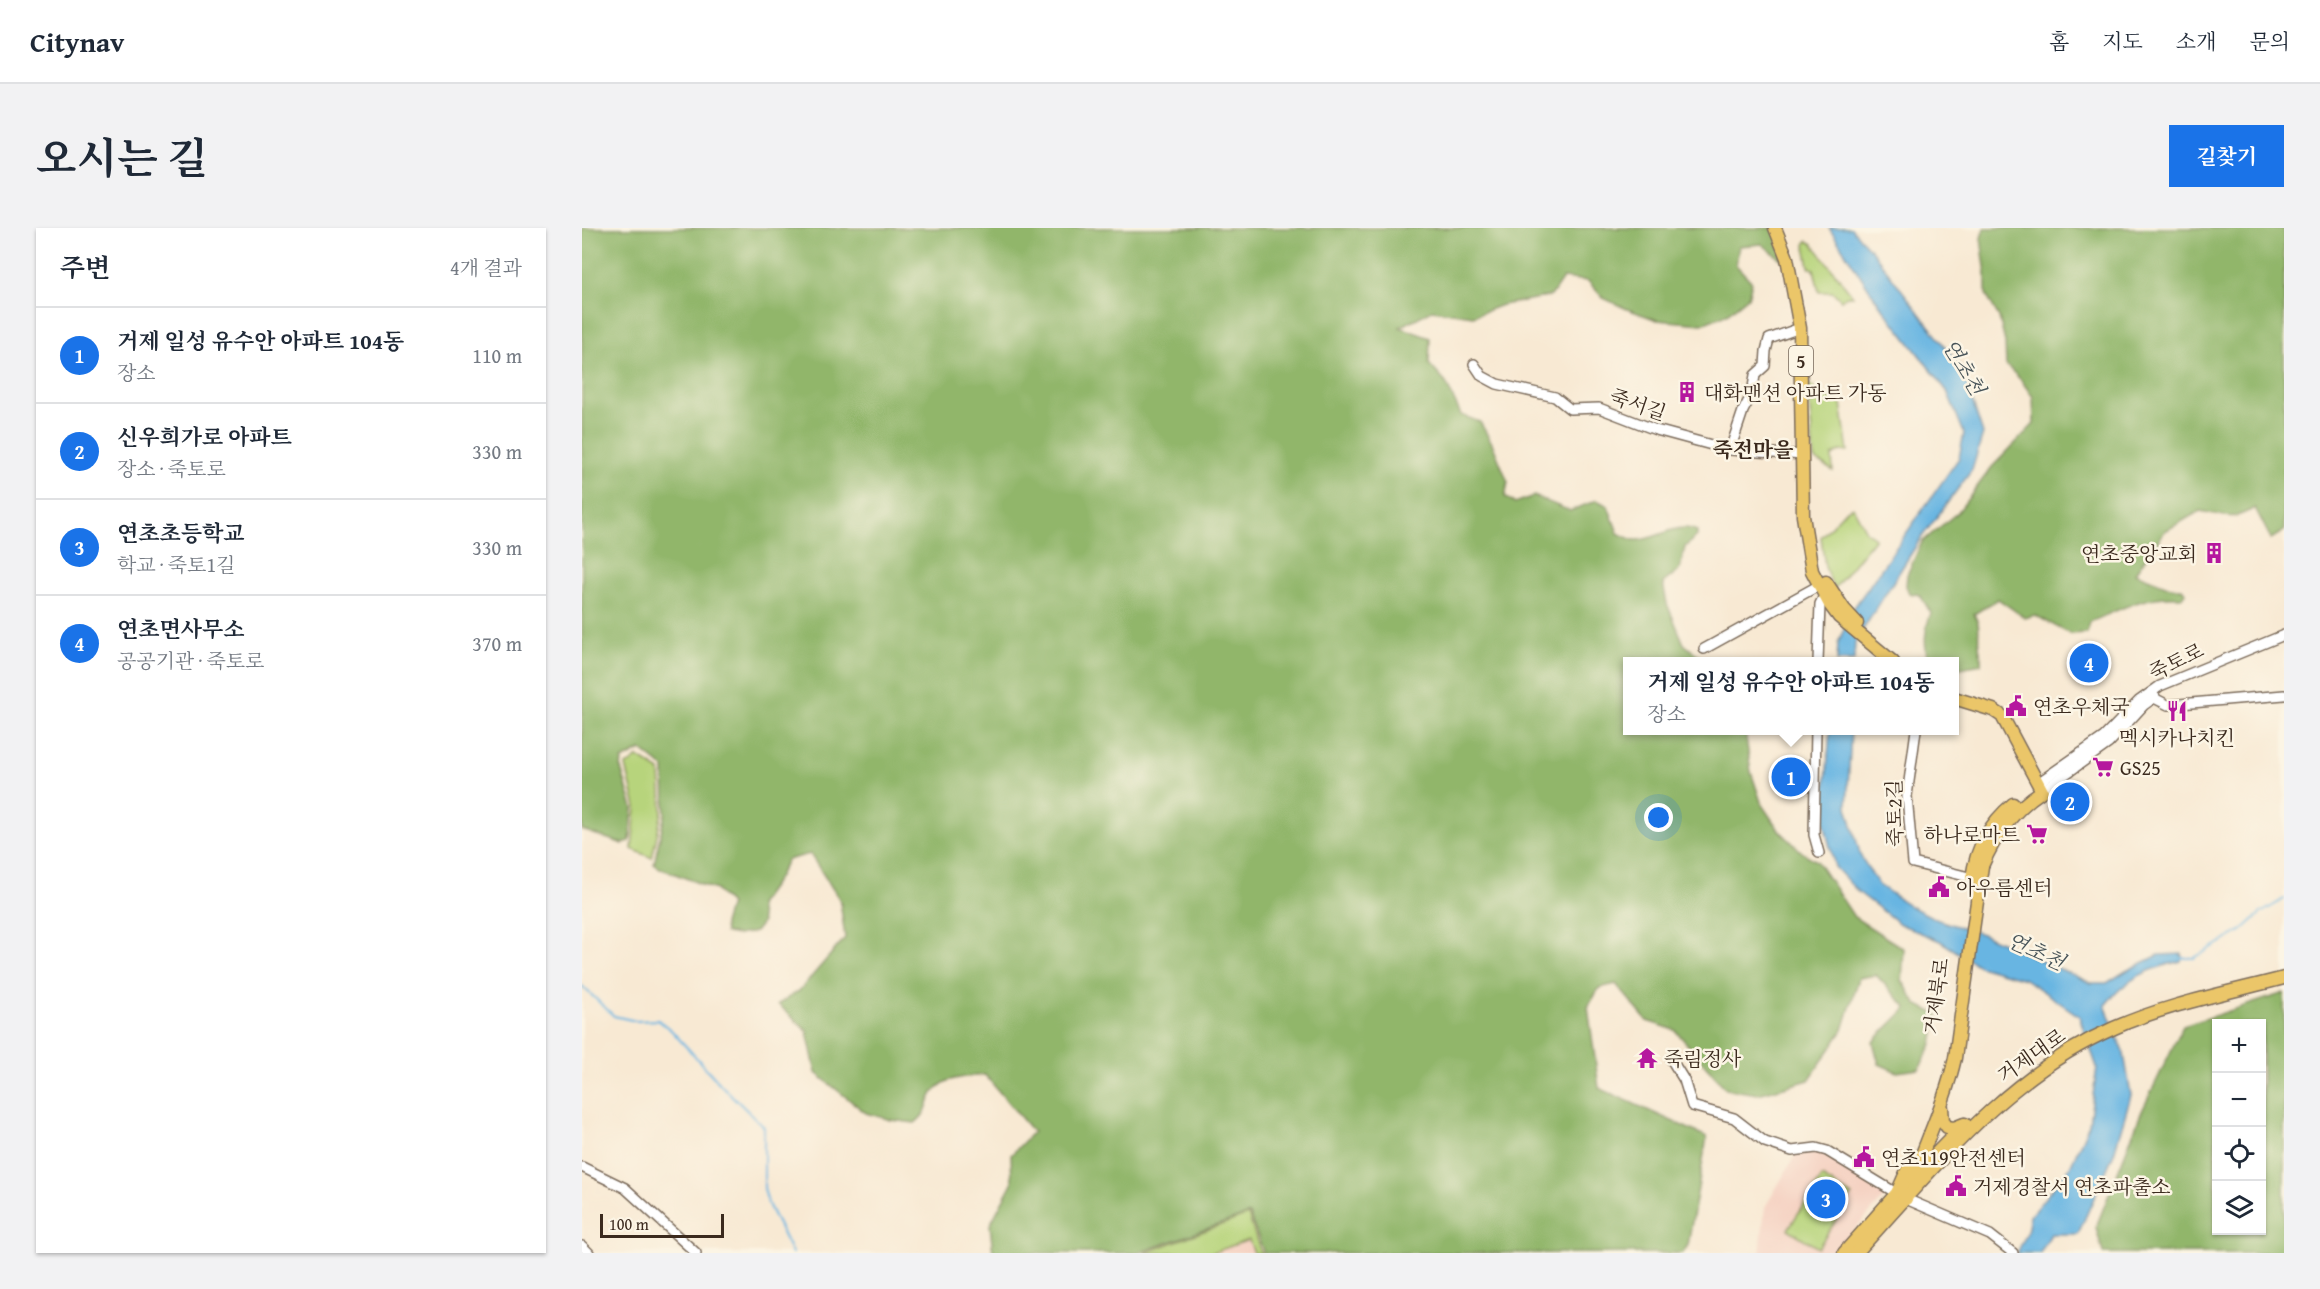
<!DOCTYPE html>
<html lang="ko">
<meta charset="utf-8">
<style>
body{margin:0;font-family:"Gentium Book Plus","Noto Serif KR",serif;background:#f2f2f3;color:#1f2937}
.controls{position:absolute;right:18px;bottom:18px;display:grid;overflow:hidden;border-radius:0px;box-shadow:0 2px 4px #0004}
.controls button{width:54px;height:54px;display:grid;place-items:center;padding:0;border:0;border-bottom:2px solid #e0e1e3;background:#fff;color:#1f2937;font:30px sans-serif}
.scale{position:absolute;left:18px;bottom:15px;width:124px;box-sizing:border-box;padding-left:6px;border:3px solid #3b2a1e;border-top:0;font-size:16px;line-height:21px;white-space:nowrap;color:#3b2a1e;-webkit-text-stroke:4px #fcf5e5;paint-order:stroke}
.you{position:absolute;left:1077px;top:590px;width:21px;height:21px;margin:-15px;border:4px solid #fff;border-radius:50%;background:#1a73e8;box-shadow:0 0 0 9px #1a73e833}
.badge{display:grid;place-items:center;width:39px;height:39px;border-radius:50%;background:#1a73e8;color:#fff;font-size:20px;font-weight:700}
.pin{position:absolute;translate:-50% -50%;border:3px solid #fff;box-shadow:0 2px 6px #0006}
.popup{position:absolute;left:1041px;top:429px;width:336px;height:78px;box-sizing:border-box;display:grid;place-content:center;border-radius:0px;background:#fff;filter:drop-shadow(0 2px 4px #0005);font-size:20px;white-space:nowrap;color:#747a83}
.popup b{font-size:22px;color:#1f2937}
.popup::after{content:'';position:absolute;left:50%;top:100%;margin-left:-12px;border:12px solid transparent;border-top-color:#fff}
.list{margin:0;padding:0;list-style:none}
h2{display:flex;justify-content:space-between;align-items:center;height:78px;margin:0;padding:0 24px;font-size:26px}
h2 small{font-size:20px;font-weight:400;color:#747a83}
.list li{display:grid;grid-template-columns:39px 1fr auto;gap:18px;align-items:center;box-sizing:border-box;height:96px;padding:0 24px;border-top:2px solid #e0e1e3}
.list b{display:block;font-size:22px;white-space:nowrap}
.list p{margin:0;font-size:20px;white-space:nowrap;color:#747a83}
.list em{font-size:20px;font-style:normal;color:#747a83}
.icon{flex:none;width:33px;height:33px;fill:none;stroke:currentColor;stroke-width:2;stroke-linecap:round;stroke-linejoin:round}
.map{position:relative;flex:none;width:1702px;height:1025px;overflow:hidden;border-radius:0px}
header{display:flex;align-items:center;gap:36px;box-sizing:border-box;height:84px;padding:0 30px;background:#fff;border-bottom:2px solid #e0e1e3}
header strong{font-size:28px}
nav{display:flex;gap:33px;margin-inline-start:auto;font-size:21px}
.intro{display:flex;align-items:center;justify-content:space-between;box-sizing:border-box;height:144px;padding:0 36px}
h1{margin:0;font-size:42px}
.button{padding:15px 27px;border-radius:0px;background:#1a73e8;color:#fff;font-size:21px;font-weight:700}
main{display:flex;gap:36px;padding:0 36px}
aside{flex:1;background:#fff;border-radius:0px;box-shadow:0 2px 4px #0004}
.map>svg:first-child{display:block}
.built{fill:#f5d2c2}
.green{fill:#b7d47b;stroke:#797f4c;stroke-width:1.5}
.forest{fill:#91b66b;stroke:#667044;stroke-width:1.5;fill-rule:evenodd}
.water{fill:#68b5e2;stroke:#527080;stroke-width:1.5}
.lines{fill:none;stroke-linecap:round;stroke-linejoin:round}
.stream{stroke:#68b5e2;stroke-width:2}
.minor-casing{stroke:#7d6d5d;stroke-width:12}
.major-casing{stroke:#7d6d5d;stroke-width:15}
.minor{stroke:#fff;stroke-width:9}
.major{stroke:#ebc669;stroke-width:12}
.labels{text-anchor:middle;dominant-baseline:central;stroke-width:5;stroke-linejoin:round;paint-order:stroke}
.shield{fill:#fcf5e5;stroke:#75675a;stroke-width:1.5}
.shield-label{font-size:18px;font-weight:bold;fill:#3b2a1e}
.poi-label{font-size:20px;fill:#3b2a1e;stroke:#fcf5e5;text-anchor:start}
.street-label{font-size:20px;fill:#3b2a1e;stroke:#fcf5e5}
.water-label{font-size:21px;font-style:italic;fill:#485459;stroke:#fcf5e5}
.neighbourhood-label{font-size:21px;font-weight:bold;fill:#3b2a1e;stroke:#fcf5e5}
</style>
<header>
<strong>Citynav</strong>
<nav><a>홈</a><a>지도</a><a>소개</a><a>문의</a></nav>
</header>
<div class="intro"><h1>오시는 길</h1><a class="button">길찾기</a></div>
<main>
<aside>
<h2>주변<small>4개 결과</small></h2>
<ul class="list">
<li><span class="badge">1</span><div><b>거제 일성 유수안 아파트 104동</b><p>장소</p></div><em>110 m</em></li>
<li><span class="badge">2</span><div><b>신우희가로 아파트</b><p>장소 · 죽토로</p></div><em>330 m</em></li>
<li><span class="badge">3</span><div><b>연초초등학교</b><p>학교 · 죽토1길</p></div><em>330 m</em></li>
<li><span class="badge">4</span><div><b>연초면사무소</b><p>공공기관 · 죽토로</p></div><em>370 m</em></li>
</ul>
</aside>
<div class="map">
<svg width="1702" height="1025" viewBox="0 0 1702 1025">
<rect width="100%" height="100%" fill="#fcf5e5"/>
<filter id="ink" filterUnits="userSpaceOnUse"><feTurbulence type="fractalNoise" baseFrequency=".0167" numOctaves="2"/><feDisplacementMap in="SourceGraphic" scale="12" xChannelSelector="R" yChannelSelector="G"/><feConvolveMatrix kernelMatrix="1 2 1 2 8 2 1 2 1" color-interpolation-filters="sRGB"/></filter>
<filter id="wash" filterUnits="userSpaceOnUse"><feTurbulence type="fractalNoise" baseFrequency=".008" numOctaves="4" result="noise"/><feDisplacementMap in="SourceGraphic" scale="24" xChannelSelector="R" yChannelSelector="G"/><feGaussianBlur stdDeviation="1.35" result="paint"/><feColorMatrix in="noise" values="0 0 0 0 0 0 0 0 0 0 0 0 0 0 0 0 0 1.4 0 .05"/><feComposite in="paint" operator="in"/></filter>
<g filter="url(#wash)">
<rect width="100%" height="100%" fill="#f8e9d3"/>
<g class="built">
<polygon points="1234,921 1308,963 1251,1025 1178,1025 1183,979 1213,928"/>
<polygon points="667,1012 672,1025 629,1025"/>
</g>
<g class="green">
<polygon points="1225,13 1230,15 1271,68 1266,68 1259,72 1251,64 1237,64 1232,41 1227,39 1223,17"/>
<polygon points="1226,155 1243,169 1259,175 1266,224 1258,223 1250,228 1251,243 1232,231"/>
<polygon points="1271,279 1284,303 1293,310 1252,361 1243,339 1239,309 1264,282"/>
<polygon points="56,529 78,543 80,584 70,630 50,621 54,579 44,538"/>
<polygon points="1240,949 1270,968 1236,1020 1206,1001"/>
<polygon points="666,987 679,1025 672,1025 667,1012 629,1025 562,1025"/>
</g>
<g class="forest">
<path d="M0,0h1194l6,32 -20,-16 -23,2 -3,19 16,17 -4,15 -21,17 -25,10 -45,-4 -30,-11 -24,-11 -15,-17 -25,-3 -12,18 -49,9 -29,11 -41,-6 -32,17 30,11 -1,26 17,19 15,32 19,7 12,21 16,39 -3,15 10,6 19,-7 36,15 27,-11 11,6 10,27c6,3 13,7 18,7 21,0 41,-19 61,-9v5l-12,11 -5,22 -17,14 4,21 17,40 21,17 -77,1v68l117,1 6,41 11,33 17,25 24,23 14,8 37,56 50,32 -2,31 14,24 22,11 -6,29 -13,25 -22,3 -18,-8 -6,-22 34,-34 -31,-33 -17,3 -16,52 -34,50 -51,14 -32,-5 -51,-59 -28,-9 -31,-37 -17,4 -11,19 11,81 108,49 -19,108 -5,8h-419l-15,-39 -111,39h-145l-3,-28 22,-42 -1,-28 22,-23 -48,-57c-20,2 -46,1 -55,24 -5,12 -4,15 -15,24l-24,-3 -25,-7 -50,-40 -9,-42 -29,-27 21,-13 46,-53 -5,-38 -30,-46 -23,6 -9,18 -19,27 3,18 -7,9 -18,3 -12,-2 -1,-9 6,-20 -14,-14 -56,-22 -6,-4 11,-50 -1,-46 -23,-18 -19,10 -1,9 12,39 -3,33 -7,3 -41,-14z"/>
<path d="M1402,0h300v303l-13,8 -16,-31c-26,14 -28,8 -55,3l-35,20 -30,42 38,15h9l4,5 -5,4c-35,-3 -59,12 -91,25l-3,11 -17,1 -35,-19 -10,3 -27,-19 -24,15c8,16 3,15 5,30 0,7 3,12 2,20l-26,5 -1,-7 -26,-1c-4,-18 -4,-30 3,-48l-11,-18 -11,-2 -3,-7 1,-11 15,-33 36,-30 34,-45 42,-43 -1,-27 -12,-17 -15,-15 -1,-23 -6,-25 -13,-23v-20l-5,-36z"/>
<path d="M1702,765v260h-181l-7,-26 45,-114 42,-87zM1634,796h46v206h-46z"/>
</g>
<g class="water">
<polygon points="1247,0 1269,0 1290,23 1380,141 1401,206 1390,242 1339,310 1273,414 1272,433 1255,433 1256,415 1271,381 1377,230 1382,205 1365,163 1293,70"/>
<path d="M1248,503h21l-4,76 14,50 18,28 31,21 28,14 47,15 106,48h16l19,-12 33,-16 23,-1 -1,7c-33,8 -54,17 -76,44l19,49 7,41 -17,58 -36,81h-27l-11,19h-23l10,-20 3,-17 40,-49 19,-43 8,-57 -18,-51 -54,-37 -46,-13 -39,-25 -40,-17 -42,-32 -23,-25 -12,-48z"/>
</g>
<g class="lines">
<g class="stream">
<polyline points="1597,730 1612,730 1659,703 1679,685 1702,671"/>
<polyline points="0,758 32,788 54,793 76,792 89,802 140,858 182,899 182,960 186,976 210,1025"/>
</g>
</g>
</g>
<g filter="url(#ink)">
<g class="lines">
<defs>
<g id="minor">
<polyline points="892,136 900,148 915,156 973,169 988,181 1017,180 1074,202 1148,222 1221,227"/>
<polyline points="1148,222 1161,183 1170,166 1173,147 1183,138 1184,123 1187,111 1218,100"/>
<polyline points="1122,421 1243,354"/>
<polyline points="1236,434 1238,376 1242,368"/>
<polyline points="1568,468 1586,477 1702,467"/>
<polyline points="1234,502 1232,607 1237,625"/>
<polyline points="1334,502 1325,568 1331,635 1395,651"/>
<polyline points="1456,555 1522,509 1557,473 1578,458 1702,407"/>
<polyline points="1460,563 1527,515 1562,477 1573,469"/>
<polyline points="1089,831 1102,852 1110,878 1152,890 1183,914 1210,923 1234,920 1245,923 1324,971 1408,1007 1431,1025"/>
<polyline points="0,939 43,960 114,1025"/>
<polyline points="0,1018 7,1025"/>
</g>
<g id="major">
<polyline points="1193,0 1205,30 1218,100 1221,288 1230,343 1248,377 1257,389 1311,434"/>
<polyline points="1244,354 1262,381 1275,395"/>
<path d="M1390,650c4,-29 18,-55 41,-74"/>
<polyline points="1360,880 1361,893 1365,899 1372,900 1382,896"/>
<polyline points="1334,946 1383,896"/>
<path d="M1324,971c15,-48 38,-92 49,-141l27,-192c13,-31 32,-57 60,-75l-40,-75 -9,-6 -39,-12"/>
<polyline points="1262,1025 1315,965 1327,938"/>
<path d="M1274,1025c78,-85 150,-178 258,-225 54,-24 113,-35 170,-50"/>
</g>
</defs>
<use href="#minor" class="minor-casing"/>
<use href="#major" class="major-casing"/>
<use href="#minor" class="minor"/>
<use href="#major" class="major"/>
</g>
</g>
<defs>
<symbol id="building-bare" viewBox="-9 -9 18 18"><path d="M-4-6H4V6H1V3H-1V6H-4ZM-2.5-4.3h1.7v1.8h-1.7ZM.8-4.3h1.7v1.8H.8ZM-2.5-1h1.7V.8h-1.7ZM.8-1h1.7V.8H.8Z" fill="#b5179e" stroke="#fcf5e5" stroke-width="2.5" paint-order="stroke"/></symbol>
<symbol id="civic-bare" viewBox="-9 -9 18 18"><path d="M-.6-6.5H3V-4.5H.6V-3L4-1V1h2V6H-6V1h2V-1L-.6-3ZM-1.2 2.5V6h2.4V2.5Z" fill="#b5179e" stroke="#fcf5e5" stroke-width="2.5" paint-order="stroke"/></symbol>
<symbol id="restaurant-bare" viewBox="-9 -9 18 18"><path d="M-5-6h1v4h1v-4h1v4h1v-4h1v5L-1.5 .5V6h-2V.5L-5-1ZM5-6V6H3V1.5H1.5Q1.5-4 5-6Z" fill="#b5179e" stroke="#fcf5e5" stroke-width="2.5" paint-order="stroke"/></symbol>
<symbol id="supermarket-bare" viewBox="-9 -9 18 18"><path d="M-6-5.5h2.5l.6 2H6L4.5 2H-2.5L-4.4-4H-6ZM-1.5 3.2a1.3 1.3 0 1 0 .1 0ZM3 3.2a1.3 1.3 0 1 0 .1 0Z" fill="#b5179e" stroke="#fcf5e5" stroke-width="2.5" paint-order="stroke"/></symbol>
<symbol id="temple-bare" viewBox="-9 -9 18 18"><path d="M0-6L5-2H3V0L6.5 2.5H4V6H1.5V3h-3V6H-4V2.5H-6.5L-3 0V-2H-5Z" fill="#b5179e" stroke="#fcf5e5" stroke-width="2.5" paint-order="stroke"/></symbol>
</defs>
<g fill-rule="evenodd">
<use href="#building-bare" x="1090" y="149" width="30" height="30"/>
<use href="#building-bare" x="1617" y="310" width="30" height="30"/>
<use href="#civic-bare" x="1419" y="463" width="30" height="30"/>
<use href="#restaurant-bare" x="1580" y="468" width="30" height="30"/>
<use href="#supermarket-bare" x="1506" y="524" width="30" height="30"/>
<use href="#supermarket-bare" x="1440" y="591" width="30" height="30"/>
<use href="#civic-bare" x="1342" y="644" width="30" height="30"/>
<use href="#temple-bare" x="1050" y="815" width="30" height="30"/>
<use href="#civic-bare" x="1267" y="914" width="30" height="30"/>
<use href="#civic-bare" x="1359" y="943" width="30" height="30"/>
</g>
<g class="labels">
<rect class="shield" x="1207" y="118" width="24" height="30" rx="4.5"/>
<g class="shield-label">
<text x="1219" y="133">5</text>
</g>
<g class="poi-label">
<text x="1122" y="164">대화맨션 아파트 가동</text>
<text x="1615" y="325" text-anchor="end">연초중앙교회</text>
<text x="1451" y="478">연초우체국</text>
<text x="1595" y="509" text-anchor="middle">멕시카나치킨</text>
<text x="1538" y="539">GS25</text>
<text x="1438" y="606" text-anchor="end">하나로마트</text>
<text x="1374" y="659">아우름센터</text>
<text x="1082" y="830">죽림정사</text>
<text x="1299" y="929">연초119안전센터</text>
<text x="1391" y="958">거제경찰서 연초파출소</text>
</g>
<g class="street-label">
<text transform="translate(1056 176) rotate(19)">죽서길</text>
<text transform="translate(1594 433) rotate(-26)">죽토로</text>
<text transform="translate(1312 585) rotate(-91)">죽토2길</text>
<text transform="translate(1354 768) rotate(-82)">거제북로</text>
<text transform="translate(1449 827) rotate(-35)">거제대로</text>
</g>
<g class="water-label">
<text transform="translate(1382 139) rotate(59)">연초천</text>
<text transform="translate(1454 723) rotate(25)">연초천</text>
</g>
<g class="neighbourhood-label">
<text x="1171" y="221">죽전마을</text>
</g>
</g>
</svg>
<div class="controls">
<button>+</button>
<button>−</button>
<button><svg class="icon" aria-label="locate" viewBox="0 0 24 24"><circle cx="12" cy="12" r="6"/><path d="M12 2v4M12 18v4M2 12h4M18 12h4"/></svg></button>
<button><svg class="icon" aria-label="layers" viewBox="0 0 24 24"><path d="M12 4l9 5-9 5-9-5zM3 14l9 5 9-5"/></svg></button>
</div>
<div class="scale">100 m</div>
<div class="you"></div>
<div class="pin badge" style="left:1209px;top:549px">1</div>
<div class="popup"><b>거제 일성 유수안 아파트 104동</b>장소</div>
<div class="pin badge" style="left:1488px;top:574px">2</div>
<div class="pin badge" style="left:1244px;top:971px">3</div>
<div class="pin badge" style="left:1507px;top:435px">4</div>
</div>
</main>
